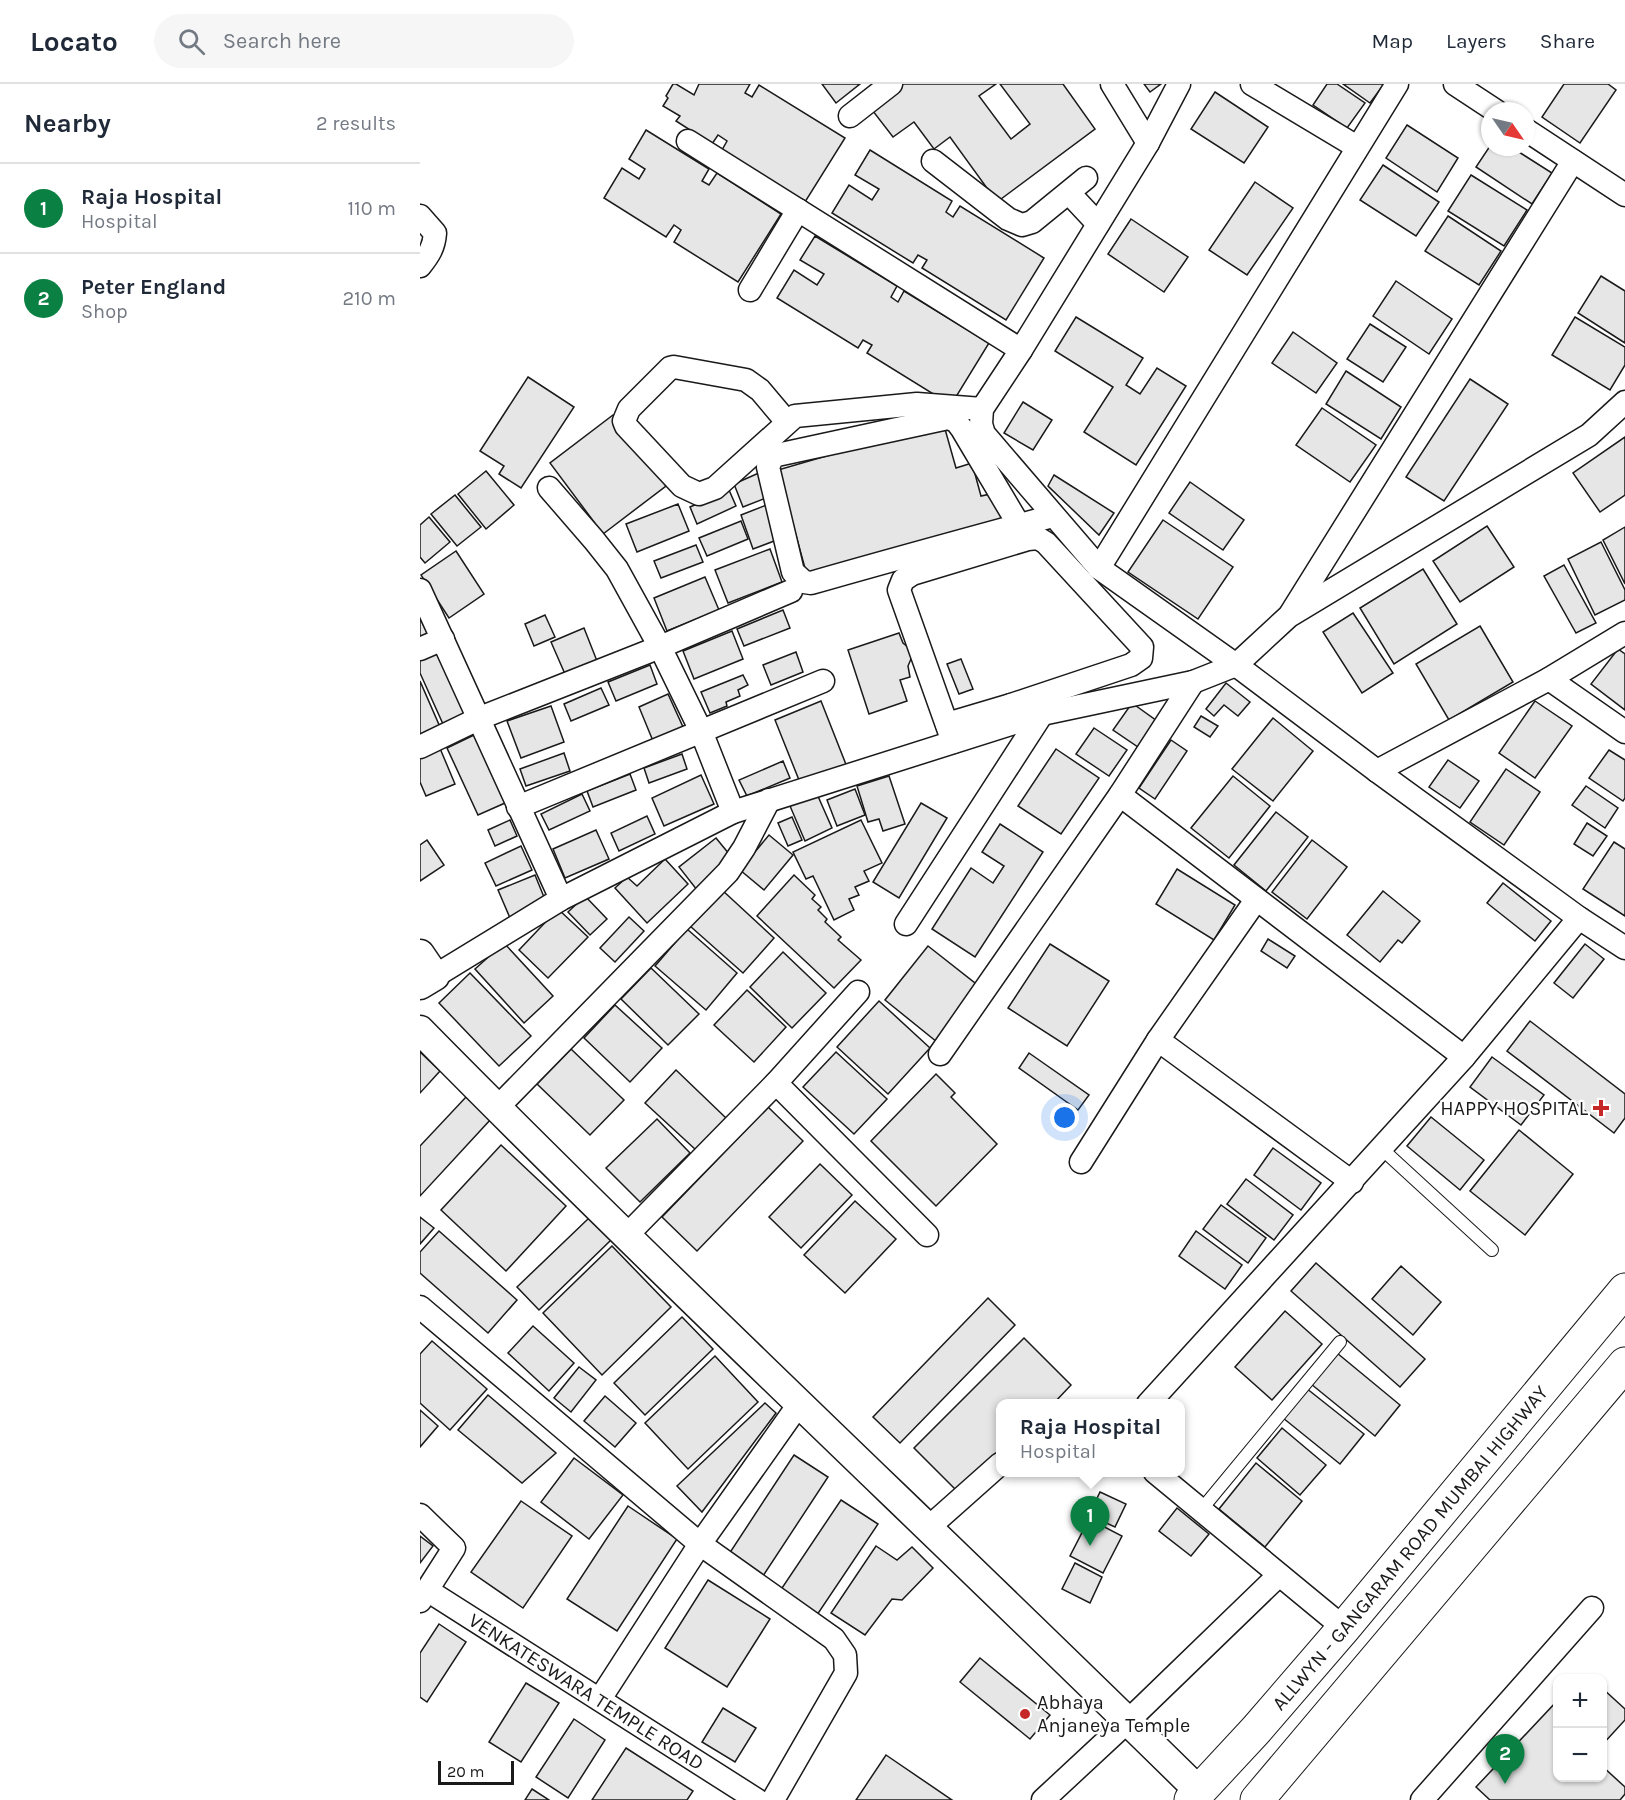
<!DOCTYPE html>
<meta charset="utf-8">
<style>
body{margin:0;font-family:Karla,sans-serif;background:#f6f6f7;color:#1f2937}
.controls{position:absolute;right:18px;bottom:18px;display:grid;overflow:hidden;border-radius:12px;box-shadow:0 2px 4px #0004}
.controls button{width:54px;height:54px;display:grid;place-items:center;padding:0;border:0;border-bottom:2px solid #e0e1e3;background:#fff;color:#1f2937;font:30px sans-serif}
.compass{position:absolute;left:1061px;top:18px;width:54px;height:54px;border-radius:50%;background:#fff;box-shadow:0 2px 4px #0004;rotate:124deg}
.scale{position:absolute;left:18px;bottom:15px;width:76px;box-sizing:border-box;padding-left:6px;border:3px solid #1a1a1a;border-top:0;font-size:16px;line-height:21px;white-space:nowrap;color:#1a1a1a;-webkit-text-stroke:4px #fff;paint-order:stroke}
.you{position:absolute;left:645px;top:1034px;width:21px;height:21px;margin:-15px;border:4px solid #fff;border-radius:50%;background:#1a73e8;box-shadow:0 0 0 9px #1a73e833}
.badge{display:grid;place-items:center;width:39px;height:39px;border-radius:50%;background:#0b8043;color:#fff;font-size:20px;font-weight:700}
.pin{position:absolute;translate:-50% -50px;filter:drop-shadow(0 2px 3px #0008)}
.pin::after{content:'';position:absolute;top:32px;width:21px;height:18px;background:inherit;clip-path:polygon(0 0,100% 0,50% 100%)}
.popup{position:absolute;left:576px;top:1315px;width:189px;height:78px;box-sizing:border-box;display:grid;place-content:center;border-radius:12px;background:#fff;filter:drop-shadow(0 2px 4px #0005);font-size:20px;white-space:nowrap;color:#747a83}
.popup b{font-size:22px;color:#1f2937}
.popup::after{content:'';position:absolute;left:50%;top:100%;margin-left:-12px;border:12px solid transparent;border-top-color:#fff}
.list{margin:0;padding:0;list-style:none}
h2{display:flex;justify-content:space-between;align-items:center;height:78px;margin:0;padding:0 24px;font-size:26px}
h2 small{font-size:20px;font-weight:400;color:#747a83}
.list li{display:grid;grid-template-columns:39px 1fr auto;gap:18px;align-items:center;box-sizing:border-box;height:90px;padding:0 24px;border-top:2px solid #e0e1e3}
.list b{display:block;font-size:22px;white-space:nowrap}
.list p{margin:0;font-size:20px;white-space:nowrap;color:#747a83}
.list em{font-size:20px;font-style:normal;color:#747a83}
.icon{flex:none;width:33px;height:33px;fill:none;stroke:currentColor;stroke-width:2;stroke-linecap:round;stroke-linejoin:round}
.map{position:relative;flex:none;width:1205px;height:1716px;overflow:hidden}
header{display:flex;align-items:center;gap:36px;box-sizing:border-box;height:84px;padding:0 30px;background:#fff;border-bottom:2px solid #e0e1e3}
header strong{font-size:28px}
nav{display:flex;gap:33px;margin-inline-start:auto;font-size:21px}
.search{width:420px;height:54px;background:#f6f6f7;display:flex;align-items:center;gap:15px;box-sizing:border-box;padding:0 21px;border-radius:33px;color:#747a83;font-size:22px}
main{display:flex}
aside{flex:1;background:#fff}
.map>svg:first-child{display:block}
.building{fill:#e6e6e6;stroke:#1a1a1a;stroke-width:1.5}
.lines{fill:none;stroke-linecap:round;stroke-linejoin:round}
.service-casing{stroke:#1a1a1a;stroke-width:14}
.minor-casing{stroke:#1a1a1a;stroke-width:25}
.tertiary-casing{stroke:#1a1a1a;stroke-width:31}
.trunk-casing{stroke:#1a1a1a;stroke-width:35}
.service{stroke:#fff;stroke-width:12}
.minor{stroke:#fff;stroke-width:22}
.tertiary{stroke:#fff;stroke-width:28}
.trunk{stroke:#fff;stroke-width:33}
.poi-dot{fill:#c62828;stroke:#fff;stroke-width:2}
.labels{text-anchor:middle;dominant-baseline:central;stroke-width:4.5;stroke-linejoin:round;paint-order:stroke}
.poi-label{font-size:20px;fill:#1a1a1a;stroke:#fff;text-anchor:end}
.street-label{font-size:20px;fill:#1a1a1a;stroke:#fff}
</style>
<header>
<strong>Locato</strong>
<div class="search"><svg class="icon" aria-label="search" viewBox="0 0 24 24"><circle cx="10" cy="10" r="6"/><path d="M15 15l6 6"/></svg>Search here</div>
<nav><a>Map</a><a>Layers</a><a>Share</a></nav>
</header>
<main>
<aside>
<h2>Nearby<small>2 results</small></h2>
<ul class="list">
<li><span class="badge">1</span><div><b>Raja Hospital</b><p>Hospital</p></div><em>110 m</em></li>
<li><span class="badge">2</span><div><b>Peter England</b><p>Shop</p></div><em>210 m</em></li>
</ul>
</aside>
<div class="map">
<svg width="1205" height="1716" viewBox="0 0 1205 1716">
<rect width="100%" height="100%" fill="#fff"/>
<g class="building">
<polygon points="253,0 256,0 274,11 279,0 330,0 325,9 332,13 339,1 425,54 385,118 302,66 307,57 298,51 292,60 256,37 260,32 243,22 248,14 246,12"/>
<polygon points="402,0 440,0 416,19"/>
<polygon points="477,0 576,0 559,12 591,55 610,40 580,0 643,0 675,45 577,118 530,53 514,65 494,38 473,53 449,22"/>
<polygon points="724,0 741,0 730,8"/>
<polygon points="907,0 917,0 945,19 927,44 893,21"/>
<polygon points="923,0 964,0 950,19"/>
<polygon points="1144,0 1188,0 1196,6 1160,59 1122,33"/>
<polygon points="795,8 848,43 824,79 771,45"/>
<polygon points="987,41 1038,74 1017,108 966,74"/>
<polygon points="226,46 289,85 282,97 289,101 297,89 361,130 318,198 254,158 261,146 254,141 246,153 184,114 202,84 219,95 225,85 209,75"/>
<polygon points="1070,62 1091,63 1132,89 1112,120 1056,83"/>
<polygon points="450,66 532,117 526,128 533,133 540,122 624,174 586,236 502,184 507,176 498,171 493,179 412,129 429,101 452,116 459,105 435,91"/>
<polygon points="963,81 1019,118 996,152 940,116"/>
<polygon points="1051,91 1107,126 1084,162 1028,127"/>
<polygon points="835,98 873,124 827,191 789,166"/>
<polygon points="1028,132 1081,167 1059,201 1005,167"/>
<polygon points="711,135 768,173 744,208 688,170"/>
<polygon points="395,152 477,202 471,213 478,218 484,207 569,259 531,321 447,269 452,261 443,256 438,264 357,214 374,186 397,201 404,190 380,176"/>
<polygon points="1181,192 1205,207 1205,259 1158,229"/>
<polygon points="976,197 1032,235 1009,270 953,232"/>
<polygon points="656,233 723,274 706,301 720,310 737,284 766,302 716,381 664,348 693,303 635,267"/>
<polygon points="1155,233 1205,263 1205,281 1190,306 1132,271"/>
<polygon points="950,240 986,263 963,298 927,275"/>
<polygon points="873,248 917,279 896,309 852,279"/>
<polygon points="926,287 981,323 961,355 906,320"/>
<polygon points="108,293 154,323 101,404 79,390 84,382 60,367"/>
<polygon points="1050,295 1088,320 1024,417 986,393"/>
<polygon points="603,318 632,336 613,366 584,349"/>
<polygon points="902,324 956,361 930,398 876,361"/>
<polygon points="193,331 246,402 183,450 130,379"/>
<polygon points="523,338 536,384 552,379 561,412 575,409 584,439 388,495 358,386"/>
<polygon points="1205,353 1205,411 1180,428 1153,389"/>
<polygon points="66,387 94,421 66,445 38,410"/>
<polygon points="341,388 351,412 323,423 314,400"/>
<polygon points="634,391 694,429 679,451 628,402"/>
<polygon points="770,398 824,436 803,466 749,429"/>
<polygon points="309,406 316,422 277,440 270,423"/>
<polygon points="35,411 61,443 37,462 11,430"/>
<polygon points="258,420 269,447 217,468 206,440"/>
<polygon points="349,420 362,454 333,465 321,431"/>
<polygon points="9,433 30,458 5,479 0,473 0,441"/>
<polygon points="743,436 813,483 778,535 708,488"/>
<polygon points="321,437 328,455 287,472 279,454"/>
<polygon points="1067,442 1094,483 1040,518 1013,477"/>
<polygon points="1205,443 1205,500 1183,456"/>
<polygon points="1181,458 1205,506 1205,516 1175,531 1148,475"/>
<polygon points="276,461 283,478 241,494 234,477"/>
<polygon points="350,465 362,498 308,519 295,486"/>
<polygon points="36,467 64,510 29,534 1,491"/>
<polygon points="1144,481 1176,539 1156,549 1124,492"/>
<polygon points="1003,485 1037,540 974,580 940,524"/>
<polygon points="285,493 299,526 247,547 234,514"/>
<polygon points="363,526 370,544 324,562 317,545"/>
<polygon points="933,529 973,589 942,609 903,548"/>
<polygon points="125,531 135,553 114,562 105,540"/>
<polygon points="0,534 8,551 0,555"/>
<polygon points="1060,542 1093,598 1029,636 996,580"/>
<polygon points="164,544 177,577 145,590 131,558"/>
<polygon points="312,547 323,575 274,595 263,567"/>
<polygon points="479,549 483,559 494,568 488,582 490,593 480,596 487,617 449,630 428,566"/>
<polygon points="1198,565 1205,570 1205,626 1171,600"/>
<polygon points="18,567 46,629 23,640 0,589 0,575"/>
<polygon points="376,568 383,588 351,601 343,581"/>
<polygon points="541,575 553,605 539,610 527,580"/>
<polygon points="230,581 237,600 196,617 188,598"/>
<polygon points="323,591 328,601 318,606 320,612 306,618 307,622 290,629 281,608"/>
<polygon points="0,597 20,643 0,653"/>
<polygon points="806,599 830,618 818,632 804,621 794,632 786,625"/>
<polygon points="181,604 189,621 151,637 144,620"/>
<polygon points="248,610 263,643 233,657 219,623"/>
<polygon points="401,617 427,683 381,701 355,636"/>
<polygon points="1115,617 1152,642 1115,694 1079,669"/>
<polygon points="712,619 737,637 718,663 693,646"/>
<polygon points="131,622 144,658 101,674 87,637"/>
<polygon points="781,632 798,642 790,653 774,643"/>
<polygon points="853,634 893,667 853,717 812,685"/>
<polygon points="674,644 707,666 689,692 656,670"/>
<polygon points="54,651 85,719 58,731 27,664"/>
<polygon points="751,656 767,667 735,715 719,704"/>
<polygon points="19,662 35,700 6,712 0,698 0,670"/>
<polygon points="636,665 679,694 641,750 598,722"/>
<polygon points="1189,666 1205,676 1205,714 1203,717 1169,694"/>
<polygon points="144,669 150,687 106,702 100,685"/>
<polygon points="262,670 267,685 229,699 224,684"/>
<polygon points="1028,676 1059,697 1040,724 1009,703"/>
<polygon points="363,677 370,694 327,712 319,696"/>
<polygon points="1086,685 1120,708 1084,761 1050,738"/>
<polygon points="210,690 216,706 173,723 167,707"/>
<polygon points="281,691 294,720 244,742 232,714"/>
<polygon points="469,692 485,740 463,747 459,735 448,738 437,702"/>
<polygon points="813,692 850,722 809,774 771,744"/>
<polygon points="1166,702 1198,724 1185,744 1152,721"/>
<polygon points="435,705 445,731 417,742 407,716"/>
<polygon points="162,710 170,727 129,746 121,730"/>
<polygon points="397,710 412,744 385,757 370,722"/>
<polygon points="501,719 527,734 479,814 453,798"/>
<polygon points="856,728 888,753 846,807 814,781"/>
<polygon points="227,732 235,750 199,767 191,749"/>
<polygon points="372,733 382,756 368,762 358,739"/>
<polygon points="90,736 97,752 75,762 68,746"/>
<polygon points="441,736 462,779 444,787 449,797 435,803 439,811 429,815 434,826 414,836 393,792 386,795 373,768"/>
<polygon points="1167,739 1187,752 1173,772 1154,760"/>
<polygon points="580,740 623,768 555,873 512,845 551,784 573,799 584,782 562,768"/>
<polygon points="176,746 189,775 145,794 133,765"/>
<polygon points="349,751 373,771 344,806 320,786"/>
<polygon points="296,754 314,776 277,806 259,783"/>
<polygon points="7,756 24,781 0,797 0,761"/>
<polygon points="892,756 927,783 887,835 852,808"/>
<polygon points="1194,758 1205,765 1205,832 1163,805"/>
<polygon points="101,762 112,786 76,802 65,779"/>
<polygon points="245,775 268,800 227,839 195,804 207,793 217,802"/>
<polygon points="757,785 815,821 794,856 736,820"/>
<polygon points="115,791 126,818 90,834 78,806"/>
<polygon points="374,791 395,811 392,815 401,823 398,826 407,835 405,838 421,853 418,856 441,876 414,904 337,832"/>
<polygon points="1083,799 1131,837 1115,857 1067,819"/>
<polygon points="302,806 354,854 323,889 270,842"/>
<polygon points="963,807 1000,837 982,859 978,856 960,878 927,851"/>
<polygon points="165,812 187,835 170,851 148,828"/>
<polygon points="138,825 168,853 128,894 99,866"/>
<polygon points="209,833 224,847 195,878 180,864"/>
<polygon points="267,845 317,889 286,926 235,882"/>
<polygon points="848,855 875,872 867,884 841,867"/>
<polygon points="84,859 133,912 104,939 55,885"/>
<polygon points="630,860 689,897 647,962 588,924"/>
<polygon points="1165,860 1184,875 1153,914 1134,899"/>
<polygon points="508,862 560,903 517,958 465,916"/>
<polygon points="363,868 406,909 372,944 330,903"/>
<polygon points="231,884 279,930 248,961 201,915"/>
<polygon points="50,889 111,952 79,982 19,919"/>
<polygon points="327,906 366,943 334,978 294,941"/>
<polygon points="459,917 510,964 468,1010 417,963"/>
<polygon points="195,921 242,964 210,998 164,954"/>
<polygon points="1110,937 1205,1010 1205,1034 1194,1049 1087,967"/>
<polygon points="151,965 204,1016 170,1051 117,1000"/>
<polygon points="0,968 20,987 0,1009"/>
<polygon points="416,968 467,1015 434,1050 383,1003"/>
<polygon points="609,969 669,1011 658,1026 599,984"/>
<polygon points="1072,973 1124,1011 1101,1041 1050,1003"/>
<polygon points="256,986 306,1034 276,1066 225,1019"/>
<polygon points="516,990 535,1009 531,1013 577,1060 516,1122 451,1057"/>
<polygon points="46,1013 71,1035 0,1112 0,1062"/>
<polygon points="348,1023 383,1057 277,1167 242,1133"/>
<polygon points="1011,1033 1064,1076 1040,1106 987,1062"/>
<polygon points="237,1035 270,1069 220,1118 186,1084"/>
<polygon points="1099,1046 1153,1090 1105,1151 1050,1107"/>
<polygon points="81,1061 146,1122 86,1187 21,1126"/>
<polygon points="853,1064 901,1099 881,1126 834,1091"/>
<polygon points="400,1080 432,1111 381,1164 349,1133"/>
<polygon points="826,1095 873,1131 854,1156 807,1120"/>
<polygon points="435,1117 476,1155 425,1209 384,1171"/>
<polygon points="801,1121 846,1154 828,1179 783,1145"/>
<polygon points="0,1133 14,1144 0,1160"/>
<polygon points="169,1134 191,1156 119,1226 97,1203"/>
<polygon points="19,1147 97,1216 68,1249 0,1189 0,1168"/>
<polygon points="776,1147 822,1181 805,1205 759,1172"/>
<polygon points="192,1162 251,1223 182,1291 123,1229"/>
<polygon points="896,1179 1005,1275 980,1303 871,1207"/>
<polygon points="981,1182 1021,1218 993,1251 952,1215"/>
<polygon points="568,1214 595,1241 480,1359 453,1333"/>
<polygon points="865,1227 902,1260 852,1316 815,1283"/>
<polygon points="262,1233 293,1265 225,1331 194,1299"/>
<polygon points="113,1242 154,1279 129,1307 88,1269"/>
<polygon points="604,1254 651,1301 633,1320 580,1320 580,1372 541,1411 494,1364"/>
<polygon points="12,1257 67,1305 30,1346 0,1319 0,1270"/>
<polygon points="917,1269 980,1321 955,1352 891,1300"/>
<polygon points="295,1272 338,1318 268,1385 225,1339"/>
<polygon points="159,1283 176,1296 151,1328 134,1314"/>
<polygon points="886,1304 944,1350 920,1380 863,1334"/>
<polygon points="68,1311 136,1369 102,1399 38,1346"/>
<polygon points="185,1312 216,1339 195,1363 164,1337"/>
<polygon points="345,1319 356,1329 282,1428 257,1402"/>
<polygon points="0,1326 18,1342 0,1363"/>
<polygon points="862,1344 906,1381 880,1411 837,1374"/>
<polygon points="374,1371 408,1393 343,1492 309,1470"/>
<polygon points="154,1374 203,1411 169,1455 121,1418"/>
<polygon points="836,1379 882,1417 845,1463 799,1425"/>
<polygon points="680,1408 706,1420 695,1443 669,1431"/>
<polygon points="421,1416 458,1440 397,1531 360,1507"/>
<polygon points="101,1417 152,1452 103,1524 51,1488"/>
<polygon points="208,1422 257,1455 197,1547 147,1515"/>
<polygon points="757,1424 789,1450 771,1472 739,1447"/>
<polygon points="669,1435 702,1452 683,1489 650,1472"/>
<polygon points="0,1452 13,1462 0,1479"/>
<polygon points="456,1462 477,1476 492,1463 513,1484 482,1516 472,1515 445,1551 411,1529"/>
<polygon points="655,1479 682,1493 670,1519 642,1505"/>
<polygon points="288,1496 350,1535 307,1603 245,1564"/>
<polygon points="19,1540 46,1558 7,1618 0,1613 0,1569"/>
<polygon points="560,1574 630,1631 610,1655 540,1598"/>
<polygon points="106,1599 139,1619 101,1678 69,1658"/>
<polygon points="1182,1604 1205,1625 1205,1636 1182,1661"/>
<polygon points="1138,1616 1138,1694 1182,1694 1182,1682 1205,1703 1205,1710 1200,1716 1070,1716 1056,1703"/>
<polygon points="303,1624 336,1644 315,1678 282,1658"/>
<polygon points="154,1635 185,1656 148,1714 116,1693"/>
<polygon points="206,1664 273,1707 267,1716 172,1716"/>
<polygon points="466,1671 532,1716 436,1716"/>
<polygon points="112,1705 129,1716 105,1716"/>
</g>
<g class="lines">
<defs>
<g id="service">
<polyline points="962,1065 1072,1166"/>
<polyline points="781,1426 920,1258"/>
</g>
<g id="minor">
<polyline points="692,0 728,59"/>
<polyline points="759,0 728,59 601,266 562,325 561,340 564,350 679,484 816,581 957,687 1159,834 1205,864"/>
<polyline points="832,0 937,63"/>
<polyline points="1035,0 1076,27"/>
<polyline points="430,32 471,0"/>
<polyline points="1106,46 1205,111"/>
<polyline points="268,57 601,266"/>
<polyline points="513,77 588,135 602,141 612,138 666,94"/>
<polyline points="649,109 678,140"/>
<path d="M0,132l15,17c-1,14 -6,22 -15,33"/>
<polyline points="330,206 378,126"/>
<polyline points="367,338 340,306 326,296 254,283 250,284 209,325 204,337 206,342 262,402 279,410 295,404 375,332 497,320 562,325"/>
<polyline points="129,404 174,456 197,485 240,563 281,647 313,728"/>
<path d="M599,441l-57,-96 -6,-8 -8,-3 -171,37 -5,3 -4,9 25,105 11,10 7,1c80,-23 161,-45 242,-67"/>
<polyline points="679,484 977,0"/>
<polyline points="0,506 141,815"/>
<polyline points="871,529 1153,77"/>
<polyline points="0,565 23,555"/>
<polyline points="1129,595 1205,648"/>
<polyline points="527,640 591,621"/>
<polyline points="533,658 479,506 483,496 492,490 608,455 618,454 626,459 722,563 721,574 711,581 591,621 597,638"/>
<polyline points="0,663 60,634 240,563 371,507"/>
<polyline points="957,687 1129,595 1205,549"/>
<polyline points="700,711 1044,973"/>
<polyline points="98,723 403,597"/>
<polyline points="486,840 622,630"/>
<polyline points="15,892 141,815 313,728 622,630 773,598 816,581 869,532 1169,351 1205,318"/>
<polyline points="738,956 932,1098"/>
<polyline points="520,970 700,711 773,598"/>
<polyline points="356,999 507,1151"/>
<polyline points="77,1024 308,788 324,764 349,716"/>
<polyline points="661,1078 738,956 836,816"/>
<polyline points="207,1151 356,999 438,908"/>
<polyline points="0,1223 280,1460 414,1555 425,1571 426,1589 353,1716"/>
<polyline points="728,1320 1044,973 1159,834"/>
<polyline points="735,1388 924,1544"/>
<polyline points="0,1431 34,1464 0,1517"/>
<polyline points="508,1444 580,1380"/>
<path id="s1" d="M7,1506l330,210"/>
<polyline points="180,1615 280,1460 379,1320"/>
<polyline points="623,1716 708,1637 859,1491"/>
<polyline points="1002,1716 1172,1524"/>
</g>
<g id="tertiary">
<polyline points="0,870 15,892 0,901"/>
<path d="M0,946c255,259 520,506 779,761"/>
</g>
<g id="trunk">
<path id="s2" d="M771,1716l65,-70 88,-102 281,-338"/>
<polyline points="837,1716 1205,1280"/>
</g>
</defs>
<use href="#service" class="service-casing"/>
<use href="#minor" class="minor-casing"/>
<use href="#tertiary" class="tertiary-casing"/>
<use href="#trunk" class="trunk-casing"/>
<use href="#service" class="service"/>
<use href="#minor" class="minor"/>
<use href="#tertiary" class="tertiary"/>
<use href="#trunk" class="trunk"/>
</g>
<g class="poi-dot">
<path d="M1178 1015h6v6h6v6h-6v6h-6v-6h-6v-6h6z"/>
<circle cx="605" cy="1630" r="6"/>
</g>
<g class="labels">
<g class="poi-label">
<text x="1168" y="1024">HAPPY HOSPITAL</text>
<text x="617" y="1618" text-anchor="start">Abhaya<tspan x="617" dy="23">Anjaneya Temple</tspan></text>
</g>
<g class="street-label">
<text stroke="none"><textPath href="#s2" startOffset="334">ALLWYN - GANGARAM ROAD MUMBAI HIGHWAY</textPath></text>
<text stroke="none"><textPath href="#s1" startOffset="189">VENKATESWARA TEMPLE ROAD</textPath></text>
</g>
</g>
</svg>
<div class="controls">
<button>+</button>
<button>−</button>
</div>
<svg class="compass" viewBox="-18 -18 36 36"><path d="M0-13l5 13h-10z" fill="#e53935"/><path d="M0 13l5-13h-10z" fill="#747a83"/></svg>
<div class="scale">20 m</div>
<div class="you"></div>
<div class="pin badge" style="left:670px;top:1462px">1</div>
<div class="popup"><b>Raja Hospital</b>Hospital</div>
<div class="pin badge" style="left:1085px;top:1700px">2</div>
</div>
</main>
